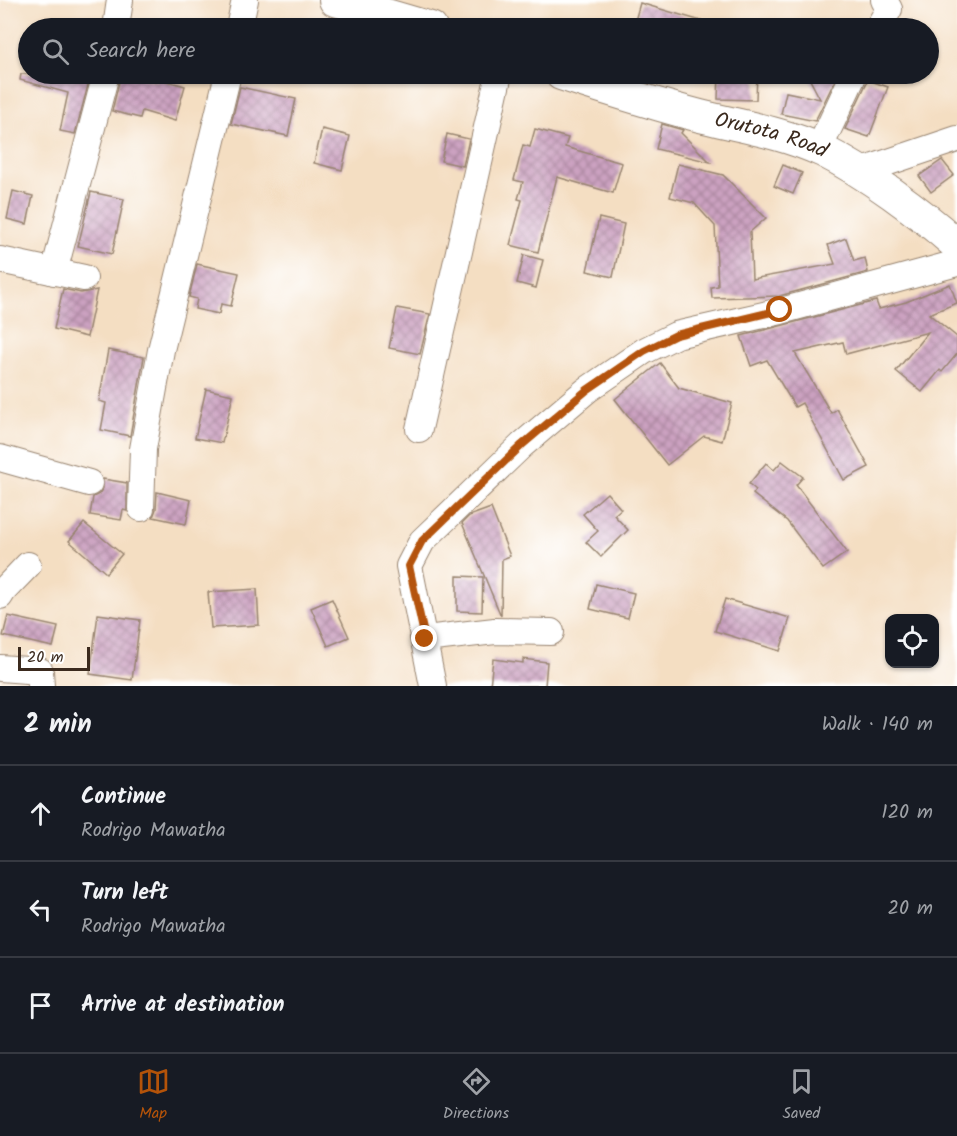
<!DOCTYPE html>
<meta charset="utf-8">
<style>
body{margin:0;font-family:Kalam,sans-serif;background:#242831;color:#f1f3f6}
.controls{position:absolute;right:18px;bottom:18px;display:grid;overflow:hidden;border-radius:12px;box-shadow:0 2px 4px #0004}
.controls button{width:54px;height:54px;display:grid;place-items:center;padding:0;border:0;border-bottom:2px solid #363941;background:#171b24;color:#f1f3f6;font:30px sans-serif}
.scale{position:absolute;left:18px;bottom:15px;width:72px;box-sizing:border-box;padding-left:6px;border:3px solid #3b2a1e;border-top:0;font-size:16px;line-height:21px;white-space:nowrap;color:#3b2a1e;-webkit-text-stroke:4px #fff;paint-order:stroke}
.stop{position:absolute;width:18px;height:18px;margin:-14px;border:4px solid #b45309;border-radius:50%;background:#fff}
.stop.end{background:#b45309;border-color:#fff;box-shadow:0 2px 6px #0008}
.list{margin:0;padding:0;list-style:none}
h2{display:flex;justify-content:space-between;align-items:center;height:78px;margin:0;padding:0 24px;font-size:26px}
h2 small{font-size:20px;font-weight:400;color:#9ea1a6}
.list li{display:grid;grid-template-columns:39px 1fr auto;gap:18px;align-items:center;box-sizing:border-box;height:96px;padding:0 24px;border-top:2px solid #363941}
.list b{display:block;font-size:22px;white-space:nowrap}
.list p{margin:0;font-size:20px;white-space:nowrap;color:#9ea1a6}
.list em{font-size:20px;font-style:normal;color:#9ea1a6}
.icon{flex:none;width:33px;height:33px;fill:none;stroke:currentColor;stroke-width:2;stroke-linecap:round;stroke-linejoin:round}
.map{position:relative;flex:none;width:957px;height:686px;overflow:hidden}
.search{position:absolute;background:#171b24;box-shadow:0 2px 4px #0004;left:18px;right:18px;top:18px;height:66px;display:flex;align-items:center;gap:15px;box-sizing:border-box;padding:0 21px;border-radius:33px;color:#9ea1a6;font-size:22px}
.sheet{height:366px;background:#171b24}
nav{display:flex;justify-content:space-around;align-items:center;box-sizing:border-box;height:84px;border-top:2px solid #363941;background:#171b24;font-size:16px;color:#9ea1a6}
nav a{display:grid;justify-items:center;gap:3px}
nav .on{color:#b45309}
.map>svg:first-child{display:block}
.building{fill:url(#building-cross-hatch)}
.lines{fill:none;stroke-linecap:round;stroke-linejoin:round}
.minor-casing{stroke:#988470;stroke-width:28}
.major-casing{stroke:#988470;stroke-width:34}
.minor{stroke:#fff;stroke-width:26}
.major{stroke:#fff;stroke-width:32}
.route{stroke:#b45309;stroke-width:8}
.labels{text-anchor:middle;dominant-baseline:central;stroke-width:4.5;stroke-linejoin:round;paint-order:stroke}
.street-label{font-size:21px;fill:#3b2a1e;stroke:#fff}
</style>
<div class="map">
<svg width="957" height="686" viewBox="0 0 957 686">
<defs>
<pattern id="building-cross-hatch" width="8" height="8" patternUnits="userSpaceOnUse" patternTransform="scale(1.5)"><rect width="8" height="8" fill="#cca2c1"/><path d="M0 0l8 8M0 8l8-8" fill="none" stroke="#a7849c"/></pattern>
</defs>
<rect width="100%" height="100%" fill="#fff"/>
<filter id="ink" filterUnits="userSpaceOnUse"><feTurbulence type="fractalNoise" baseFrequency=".0167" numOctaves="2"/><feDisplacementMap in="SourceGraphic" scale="12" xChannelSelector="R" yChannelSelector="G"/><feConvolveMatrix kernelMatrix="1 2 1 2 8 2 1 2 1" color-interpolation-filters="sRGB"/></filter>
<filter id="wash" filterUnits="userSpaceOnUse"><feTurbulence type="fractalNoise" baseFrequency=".008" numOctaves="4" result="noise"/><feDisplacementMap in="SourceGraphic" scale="24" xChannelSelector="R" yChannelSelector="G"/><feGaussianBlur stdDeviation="1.35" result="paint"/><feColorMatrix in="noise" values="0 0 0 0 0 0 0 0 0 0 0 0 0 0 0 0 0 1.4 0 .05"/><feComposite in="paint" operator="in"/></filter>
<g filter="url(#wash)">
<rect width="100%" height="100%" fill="#f4dec2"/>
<g id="blocks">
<g class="building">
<polygon points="640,3 708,23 707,28 633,28"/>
<polygon points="21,74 91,74 75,134 60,131 68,93 20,80"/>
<polygon points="121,74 129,74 156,81 156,78 185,86 175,121 142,111 140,118 112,111"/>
<polygon points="719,74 757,74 756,100 718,99"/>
<polygon points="807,74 838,74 815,121 781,114 786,92 820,99"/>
<polygon points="868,80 888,87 869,137 845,129"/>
<polygon points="240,87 296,99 288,136 231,124"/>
<polygon points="662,124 683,130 681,133 710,162 656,149"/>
<polygon points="322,129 350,136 342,170 314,163"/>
<polygon points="535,129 568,138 565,147 622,163 613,193 557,177 538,252 510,245 522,200 518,199 523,182 514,180 523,145 530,147"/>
<polygon points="447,134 469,139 463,166 441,161"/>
<polygon points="942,160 954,175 931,192 919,176"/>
<polygon points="678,164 723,175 766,218 750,232 752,279 835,264 828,245 846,238 854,261 865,258 868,272 779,296 712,298 711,287 718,286 715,226 694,203 670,197"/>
<polygon points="783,165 802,173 793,194 774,186"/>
<polygon points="13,191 33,196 27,224 7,219"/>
<polygon points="91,192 124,199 112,254 78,246"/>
<polygon points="599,218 624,224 613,277 587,271"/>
<polygon points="524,255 543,260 536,288 517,283"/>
<polygon points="197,264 239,273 231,306 221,304 219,314 195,309 197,299 189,297"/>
<polygon points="950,284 957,303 929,314 957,337 957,354 942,372 940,370 922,392 896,371 928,332 846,354 843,342 795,353 831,413 837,409 869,467 844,480 802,403 795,407 767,360 751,366 741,336 876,301 879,309 906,302"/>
<polygon points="63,289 81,293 97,290 87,337 54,329"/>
<polygon points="397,308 430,314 420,354 389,348"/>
<polygon points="108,350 144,357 130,436 101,430 106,403 99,401"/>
<polygon points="660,363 679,388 732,403 722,441 704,436 667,465 615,399"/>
<polygon points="206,389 233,395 222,443 195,438"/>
<polygon points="782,461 803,477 796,485 847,552 823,569 787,521 753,494 756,490 749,484 766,463 774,470"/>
<polygon points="103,479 127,483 127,511 123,510 121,520 90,515 93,497 99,494 103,488"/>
<polygon points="157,492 191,500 186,524 153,517 156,509"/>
<polygon points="607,493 621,509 614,515 628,530 601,557 586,542 598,531 583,514"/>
<polygon points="491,508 510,556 502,559 501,616 462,523 469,516"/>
<polygon points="84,523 122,554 106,573 69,541"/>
<polygon points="457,576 483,577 482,612 457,611"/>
<polygon points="596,584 634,593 628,618 590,609"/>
<polygon points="257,589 259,625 211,628 208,592"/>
<polygon points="332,599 349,637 328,646 311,608"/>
<polygon points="725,599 790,618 780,651 715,631"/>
<polygon points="98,614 140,620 132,680 90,674"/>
<polygon points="8,616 58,627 53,647 3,636"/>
<polygon points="493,659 523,663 523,659 547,662 545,686 490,686"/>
</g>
</g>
</g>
<g filter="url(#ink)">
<use href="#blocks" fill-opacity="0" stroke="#988470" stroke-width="1.5"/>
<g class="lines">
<defs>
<g id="minor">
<polyline points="116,28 120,0"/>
<polyline points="239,28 245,0"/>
<polyline points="878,28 889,9 884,0"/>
<polyline points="819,149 854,74"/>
<polyline points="859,172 957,139"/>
<polyline points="0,260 84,278"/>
<polyline points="54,272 106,74"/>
<polyline points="419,429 499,74"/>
<polyline points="0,458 89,483"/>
<polyline points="141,508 143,449 161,350 228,74"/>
<polyline points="0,596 3,591 28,565"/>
<polyline points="425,639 495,631 551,632"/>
<polyline points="0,668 40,671 41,686"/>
<polyline points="433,686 409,566 422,541 522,445 587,390 644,351 676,335 781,311 957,263"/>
</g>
<g id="major">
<polyline points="335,0 431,28"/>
<path id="s1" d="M561,74c46,15 92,30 139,42 41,10 85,17 123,35 44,22 97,61 134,94"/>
</g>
</defs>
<use href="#minor" class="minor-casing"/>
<use href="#major" class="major-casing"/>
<use href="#minor" class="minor"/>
<use href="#major" class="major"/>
</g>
</g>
<g class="lines" filter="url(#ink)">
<polyline class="route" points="425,639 409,566 422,541 522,445 587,390 644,351 676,335 780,310"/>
</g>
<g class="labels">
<g class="street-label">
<text stroke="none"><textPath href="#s1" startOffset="219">Orutota Road</textPath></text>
</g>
</g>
</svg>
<div class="controls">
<button><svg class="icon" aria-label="locate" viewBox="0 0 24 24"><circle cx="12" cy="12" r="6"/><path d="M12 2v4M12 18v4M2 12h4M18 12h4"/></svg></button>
</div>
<div class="scale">20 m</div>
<div class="stop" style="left:780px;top:310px"></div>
<div class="stop end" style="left:425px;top:639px"></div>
<div class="search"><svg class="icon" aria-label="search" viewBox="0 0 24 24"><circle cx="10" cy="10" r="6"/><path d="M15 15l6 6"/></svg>Search here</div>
</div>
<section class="sheet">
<h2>2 min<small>Walk · 140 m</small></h2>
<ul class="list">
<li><svg class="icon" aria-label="ahead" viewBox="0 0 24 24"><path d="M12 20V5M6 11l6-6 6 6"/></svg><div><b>Continue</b><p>Rodrigo Mawatha</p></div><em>120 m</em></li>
<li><svg class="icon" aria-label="left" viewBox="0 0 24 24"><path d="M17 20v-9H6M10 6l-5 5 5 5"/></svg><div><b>Turn left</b><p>Rodrigo Mawatha</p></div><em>20 m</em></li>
<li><svg class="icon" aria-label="arrive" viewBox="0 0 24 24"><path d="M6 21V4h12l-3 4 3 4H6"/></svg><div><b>Arrive at destination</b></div></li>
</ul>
</section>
<nav>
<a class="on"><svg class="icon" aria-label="map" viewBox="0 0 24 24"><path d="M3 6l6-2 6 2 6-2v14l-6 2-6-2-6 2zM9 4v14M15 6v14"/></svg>Map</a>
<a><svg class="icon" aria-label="directions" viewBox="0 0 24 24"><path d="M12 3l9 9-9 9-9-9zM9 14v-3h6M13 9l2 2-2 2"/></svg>Directions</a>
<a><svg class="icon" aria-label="saved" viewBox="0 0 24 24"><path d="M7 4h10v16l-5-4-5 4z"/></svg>Saved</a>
</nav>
